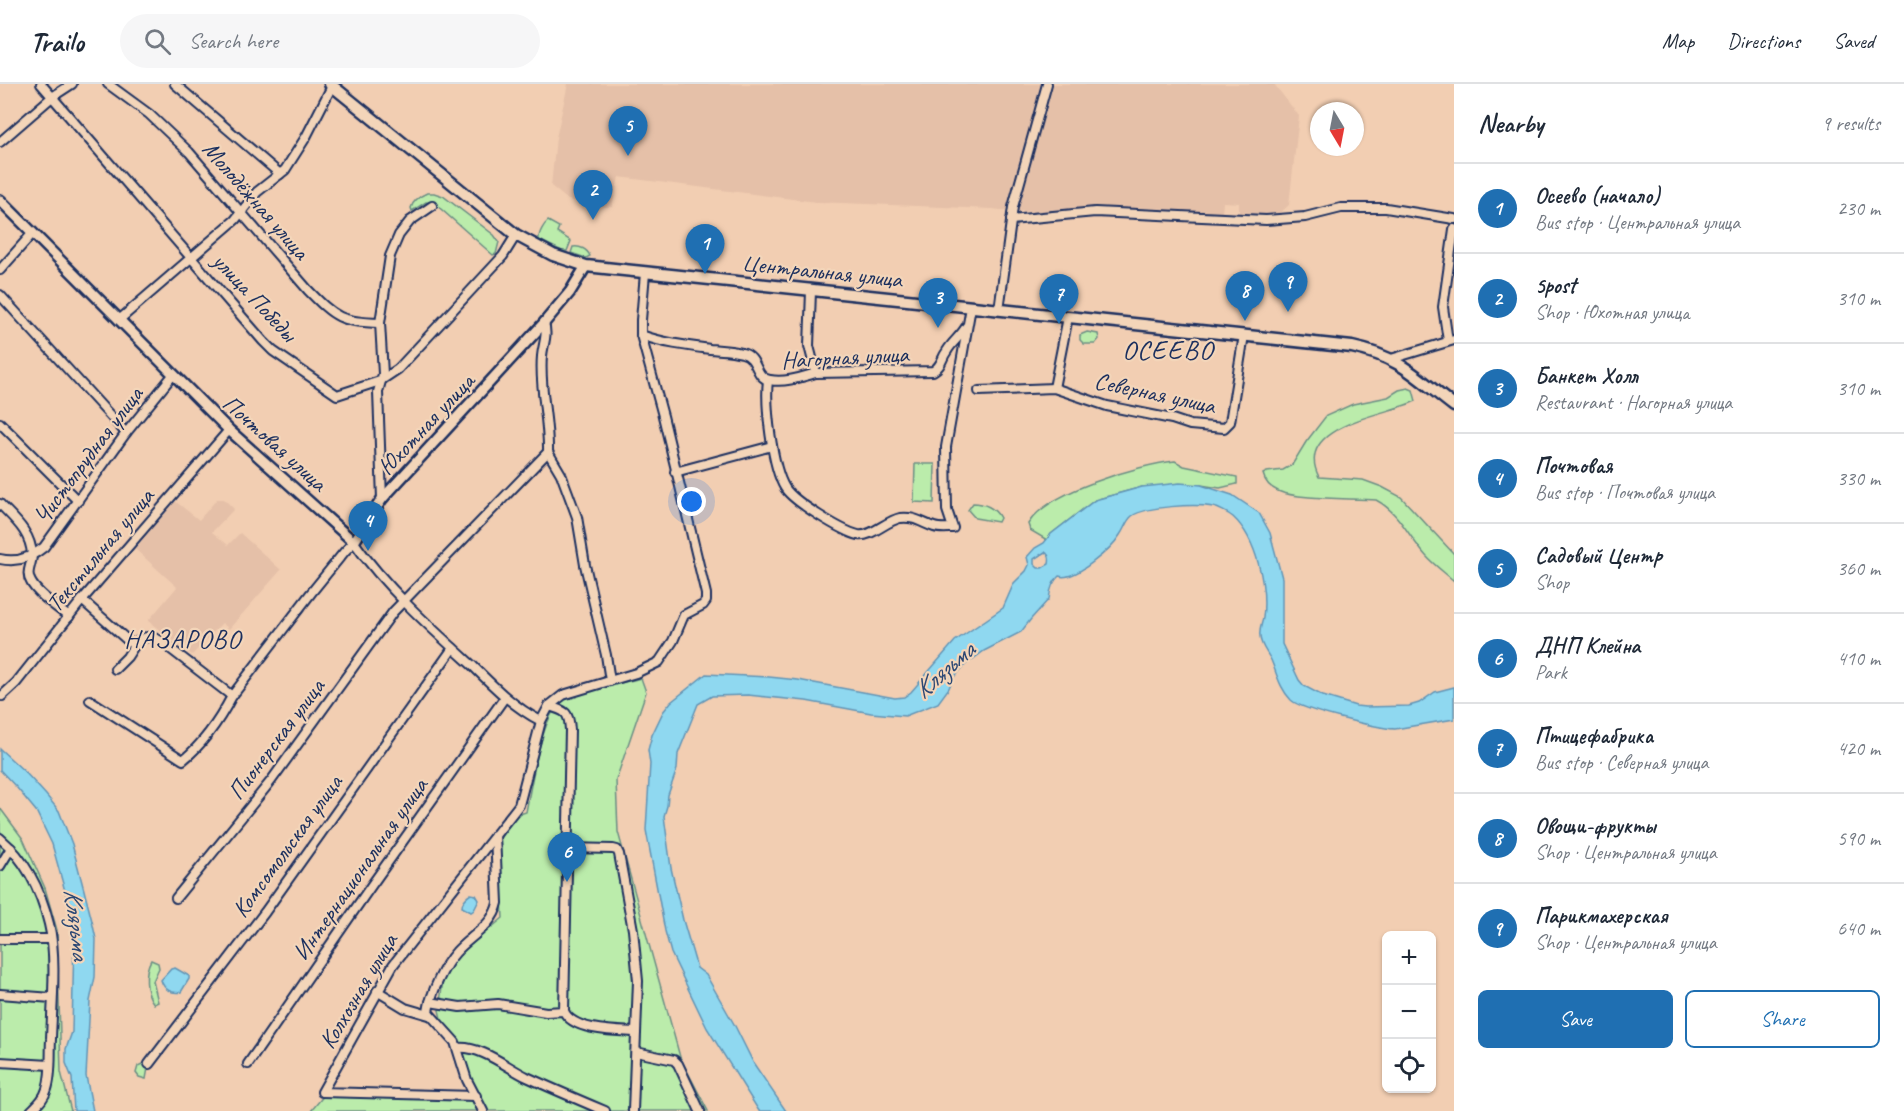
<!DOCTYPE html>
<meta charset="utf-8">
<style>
body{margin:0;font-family:Caveat,sans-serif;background:#f6f6f7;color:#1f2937}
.controls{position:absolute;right:18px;bottom:18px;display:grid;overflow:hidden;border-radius:9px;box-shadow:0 2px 4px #0004}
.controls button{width:54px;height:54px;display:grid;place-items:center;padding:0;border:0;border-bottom:2px solid #e0e1e3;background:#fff;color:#1f2937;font:30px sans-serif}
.compass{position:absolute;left:1310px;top:18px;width:54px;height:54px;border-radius:50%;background:#fff;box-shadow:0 2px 4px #0004;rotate:170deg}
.you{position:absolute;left:692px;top:418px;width:21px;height:21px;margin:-15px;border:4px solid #fff;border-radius:50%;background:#1a73e8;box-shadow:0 0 0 9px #1a73e833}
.badge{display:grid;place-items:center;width:39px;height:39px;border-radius:50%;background:#1f6fb2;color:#fff;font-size:20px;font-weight:700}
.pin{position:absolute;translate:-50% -50px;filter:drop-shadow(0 2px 3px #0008)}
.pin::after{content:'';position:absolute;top:32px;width:21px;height:18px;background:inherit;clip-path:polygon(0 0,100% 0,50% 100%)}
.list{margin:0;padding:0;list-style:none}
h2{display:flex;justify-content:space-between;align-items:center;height:78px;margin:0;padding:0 24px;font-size:26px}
h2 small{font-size:20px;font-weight:400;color:#747a83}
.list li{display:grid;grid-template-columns:39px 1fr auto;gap:18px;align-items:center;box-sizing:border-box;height:90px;padding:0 24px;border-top:2px solid #e0e1e3}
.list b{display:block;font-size:22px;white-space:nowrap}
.list p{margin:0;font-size:20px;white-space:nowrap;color:#747a83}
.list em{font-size:20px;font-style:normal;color:#747a83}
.actions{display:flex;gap:12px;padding:18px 24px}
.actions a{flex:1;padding:14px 0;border:2px solid #1f6fb2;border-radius:9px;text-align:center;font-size:21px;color:#1f6fb2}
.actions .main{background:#1f6fb2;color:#fff}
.icon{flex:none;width:33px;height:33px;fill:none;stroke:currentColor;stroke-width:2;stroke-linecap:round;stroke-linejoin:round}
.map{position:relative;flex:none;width:1454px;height:1027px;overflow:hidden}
header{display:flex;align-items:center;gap:36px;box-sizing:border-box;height:84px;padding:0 30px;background:#fff;border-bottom:2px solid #e0e1e3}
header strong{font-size:28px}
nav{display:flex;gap:33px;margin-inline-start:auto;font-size:21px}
.search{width:420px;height:54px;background:#f6f6f7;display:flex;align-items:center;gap:15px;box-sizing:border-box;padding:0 21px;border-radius:33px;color:#747a83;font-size:22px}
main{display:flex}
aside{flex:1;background:#fff}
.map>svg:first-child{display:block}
.built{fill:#e5c0a8}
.green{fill:#bbecab;stroke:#6b8e84;stroke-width:1.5}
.water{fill:#8fd8f0;stroke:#6194b6;stroke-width:1.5;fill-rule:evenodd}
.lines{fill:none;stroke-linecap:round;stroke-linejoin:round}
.minor-casing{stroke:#1b2f5e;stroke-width:12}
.tertiary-casing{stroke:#1b2f5e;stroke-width:14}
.secondary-casing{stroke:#1b2f5e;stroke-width:15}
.minor{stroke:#f3d5b9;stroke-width:8}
.tertiary{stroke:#f3d5b9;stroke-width:9}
.secondary{stroke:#f3d5b9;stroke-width:10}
.labels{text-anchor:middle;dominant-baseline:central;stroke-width:4.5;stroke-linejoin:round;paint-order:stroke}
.street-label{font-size:24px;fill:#1b2f5e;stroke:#f3d5b9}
.neighbourhood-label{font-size:26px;letter-spacing:1.5px;fill:#1b2f5e;stroke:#f3d5b9}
.water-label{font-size:26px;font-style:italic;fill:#2c4874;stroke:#f3d5b9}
.quarter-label{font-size:27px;letter-spacing:1.5px;fill:#1b2f5e;stroke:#f3d5b9}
</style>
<header>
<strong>Trailo</strong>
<div class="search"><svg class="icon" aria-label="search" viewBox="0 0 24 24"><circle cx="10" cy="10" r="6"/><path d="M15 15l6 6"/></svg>Search here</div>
<nav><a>Map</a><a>Directions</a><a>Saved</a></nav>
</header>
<main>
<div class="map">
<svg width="1454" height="1027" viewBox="0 0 1454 1027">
<rect width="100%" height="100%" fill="#f2ceb2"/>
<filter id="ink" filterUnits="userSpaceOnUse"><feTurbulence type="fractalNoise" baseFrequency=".0167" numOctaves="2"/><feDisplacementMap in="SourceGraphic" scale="12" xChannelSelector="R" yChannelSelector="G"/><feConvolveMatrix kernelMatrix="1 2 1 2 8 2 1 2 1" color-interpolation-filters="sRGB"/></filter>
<g filter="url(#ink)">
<g class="built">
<polygon points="568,0 1274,0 1299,32 1289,121 1278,131 1239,129 1239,119 1223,118 1222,130 1112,124 1049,128 1008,127 992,125 816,118 619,93 612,123 606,123 568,116 551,102 556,54"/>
<polygon points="217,415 224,415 234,425 212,448 228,461 240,449 281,486 229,545 222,539 192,571 148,537 177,503 135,465 175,417 199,436"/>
</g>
<g class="green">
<path d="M427,109h7l9,3 51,39 5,7 -3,12 -3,1 -59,-52 -8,-1 -14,9 -1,-3c2,-8 9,-12 16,-15z"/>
<path d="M548,137l11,6 -2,5 14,9 -4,10h-5l-23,-11c-1,-6 5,-16 9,-19z"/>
<path d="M573,163c7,-1 14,2 17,9l-4,2 -15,-5z"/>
<polygon points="1087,248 1098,250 1099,255 1095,260 1084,260 1080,256 1080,251"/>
<path d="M1408,304l5,2 3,11c-29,14 -124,24 -97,76l44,3 19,7 19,10 53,57v27c-9,-8 -20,-16 -28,-25 -17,-19 -27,-44 -50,-56 -24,-2 -79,0 -98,-9 -7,-3 -13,-9 -15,-17l4,-2 16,-2 9,-5 14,-23 20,-26 27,-12 35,-7 11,-7z"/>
<path d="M1175,377l9,5 53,11v7l-17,4 -19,-3 -59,2 -47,13 -44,34 -4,6 -17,-10 -2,-6c19,-32 110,-59 147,-63z"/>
<polygon points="915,380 935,380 934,419 914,418"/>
<path d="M973,419c11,0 22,5 27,15l-2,4 -23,-4 -7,-8z"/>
<path d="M641,594l5,14 -30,88 2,52 62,225 28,54h-221l-15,-30 -14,-40 -16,-18 -3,-13 4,-30 15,-25 45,-37 -4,-78 13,-21 5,-4 9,-3c5,-25 15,-95 35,-110 12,-10 63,-19 80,-24z"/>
<polygon points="0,724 23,755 45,804 57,846 61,988 71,1027 0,1027"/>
<path d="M151,876l7,3 1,5 -6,13 5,21 -4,2c-9,-11 -10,-32 -3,-44z"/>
<polygon points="144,979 148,984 146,995 139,993 136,989 138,982"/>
<polygon points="325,1010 472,1015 478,1027 311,1027"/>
</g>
<g class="water">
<path d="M1180,399l21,2 31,10 27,18 11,20 12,45v66l17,36 5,6 19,10 33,10 9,1 44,-1 10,-3 16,-11 19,-5v32l-59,10c-17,-1 -92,-18 -104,-29 -11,-11 -14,-26 -20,-40 -4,-8 -11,-15 -11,-24 -1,-7 2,-12 3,-18 4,-31 -6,-79 -30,-101 -5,-4 -15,-9 -20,-10 -18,-3 -66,-1 -81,9 -6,5 -7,12 -12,19 -8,13 -46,47 -61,41 -7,6 -9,14 -10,23l-18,20 -10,13 -37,19 -19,14 -12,13 -4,10 -11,15 -33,13 -34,-3 -65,-12 -58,-6 -36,1 -14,8 -20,50 -1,15 -9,26 -1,11 -3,10 7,52 12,52 14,48 9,7 28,49 20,40 32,47h-27l-52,-83 -36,-75 -6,-22 -19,-101 4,-66 -2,-14 4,-15 11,-23 8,-10 35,-28 63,3 29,3 97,18 9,-1 7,-5 44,-51 48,-33 11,-25 12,-12 3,-6 -2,-8 8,-9 9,-5 7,-9 44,-34 47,-13zM1045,468c5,3 5,7 4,12l-7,4h-4l-4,-4v-5z"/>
<polygon points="0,665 26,689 46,711 59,727 72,760 92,837 96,855 95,893 90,917 86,992 93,1027 74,1027 72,994 66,979 66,965 72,948 74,855 73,836 52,760 36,727 17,704 0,686"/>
<path d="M471,810l5,1 3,5 -5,10 -3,2 -9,-5c0,-6 4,-10 9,-13z"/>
<path d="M175,884l14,8v3l-8,13c-9,2 -17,-2 -20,-12l10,-11z"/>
</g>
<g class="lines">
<defs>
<g id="minor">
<polyline points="41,0 263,257 273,267 337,311 380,297 398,285 503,172 516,151"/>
<path d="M108,0l41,30 40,38 119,138c27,28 33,32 72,33"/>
<polyline points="175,0 280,90"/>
<polyline points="0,58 52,13 72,0"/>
<polyline points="1011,136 1095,128 1266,136 1305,133 1341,124 1386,124 1454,135"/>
<polyline points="0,186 32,150"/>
<polyline points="811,207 809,262 816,289"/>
<polyline points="0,211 126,349"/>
<polyline points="999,226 1013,123 1047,0"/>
<polyline points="119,236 235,136 257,108 285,86 306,53 332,2"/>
<path d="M641,251c22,8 46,11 69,14 10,1 22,1 32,4 17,4 12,25 28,27 15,3 32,-3 46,-7l117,-2c9,-5 8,-12 14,-20 5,-9 14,-15 19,-24"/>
<polyline points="1448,257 1443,223 1454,145"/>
<polyline points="1391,275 1454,256"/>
<path d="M768,296c-3,25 4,87 17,108 9,14 57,43 73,47 12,3 28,-14 42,-17 14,-2 22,5 34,9 6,2 13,1 19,1l-6,-18 -1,-63 25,-140"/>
<polyline points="1054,304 1068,233"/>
<polyline points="979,307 1054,304 1107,322 1172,335 1190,341 1224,344 1230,338 1244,251"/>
<polyline points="0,339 78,417"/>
<polyline points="548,368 561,390 577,433 585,481 606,571 610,597"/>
<polyline points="675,388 772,362"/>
<polyline points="382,415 378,308 383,290 380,239 390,172 399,151 410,137 432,122"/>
<path d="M0,420c14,15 31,28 32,51 0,10 -7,17 -1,27 6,12 27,26 38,35"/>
<path d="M0,475c17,4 31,-1 44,-12l82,-114 47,-58"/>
<path d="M82,516l52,46c8,-10 14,-11 25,-6l73,56"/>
<polyline points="115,585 127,573 134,562"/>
<polyline points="2,612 16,599 82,516 229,346"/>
<path d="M90,616l93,60c20,-16 37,-41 49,-64l79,-103 34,-42 9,-9c32,46 77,86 119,124 21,21 42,42 68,55"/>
<path d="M549,622c17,5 20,6 21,24l-6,281c8,20 52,20 72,21"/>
<path d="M0,754c26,22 41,53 49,86 8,32 3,82 2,115 -1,16 1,35 -4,50 -3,10 -9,15 -16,22"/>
<polyline points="567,764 613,765 617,766 619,770 633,846 638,897 633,1027"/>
<polyline points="0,782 11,764"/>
<path d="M176,814l95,-117 122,-169 155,-160c1,-32 -9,-64 -6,-96 1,-12 6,-20 2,-33"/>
<polyline points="0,855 51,855"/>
<polyline points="377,907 405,924 429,931"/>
<polyline points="0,910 52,914"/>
<polyline points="430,918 460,923 498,920 546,928 564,927"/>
<path d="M458,964c24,-2 48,19 69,29 26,12 52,23 78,34"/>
<polyline points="636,968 674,976 678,980 700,1027"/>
<polyline points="0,978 50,981"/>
<polyline points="149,980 265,828 453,564"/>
<polyline points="248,980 371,802 505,613"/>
<polyline points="476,1012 322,1008 393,881 519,721 541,637 549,622 563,611 636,589 659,578 673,557 684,531 703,521 706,517 706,510 663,332 641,251 641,236 645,189"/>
<path d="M483,1027l-16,-31 -12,-38 -27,-30c2,-17 16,-47 28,-60 14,-16 37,-26 42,-49l-3,-68"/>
</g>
<polyline id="tertiary" points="0,116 229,346 354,458 382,415 544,239 570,208 586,182"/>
<path id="secondary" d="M330,0l186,151 37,20 33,11 766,81c49,10 65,31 102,59"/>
</defs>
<use href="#minor" class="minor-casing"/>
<use href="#tertiary" class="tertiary-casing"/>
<use href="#secondary" class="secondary-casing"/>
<use href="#minor" class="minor"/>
<use href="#tertiary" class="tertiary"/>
<use href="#secondary" class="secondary"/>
</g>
</g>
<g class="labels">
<g class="street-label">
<text transform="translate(256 116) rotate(49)">Молодёжная улица</text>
<text transform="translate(822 187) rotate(6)">Центральная улица</text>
<text transform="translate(255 213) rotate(47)">улица Победы</text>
<text transform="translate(845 273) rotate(-3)">Нагорная улица</text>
<text transform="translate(1155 309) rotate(12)">Северная улица</text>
<text transform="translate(426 340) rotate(-47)">Юхотная улица</text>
<text transform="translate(275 359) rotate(42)">Почтовая улица</text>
<text transform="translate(88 371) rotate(-53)">Чистопрудная улица</text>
<text transform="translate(100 466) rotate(-50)">Текстильная улица</text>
<text transform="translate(276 655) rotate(-53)">Пионерская улица</text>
<text transform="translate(287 762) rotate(-54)">Комсомольская улица</text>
<text transform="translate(360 785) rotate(-55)">Интернациональная улица</text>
<text transform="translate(358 907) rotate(-59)">Колхозная улица</text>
</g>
<g class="neighbourhood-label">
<text x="183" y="555">НАЗАРОВО</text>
</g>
<g class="water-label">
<text transform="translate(944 586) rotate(-41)">Клязьма</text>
<text transform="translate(77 840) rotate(83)">Клязьма</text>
</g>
<g class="quarter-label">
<text x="1168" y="266">ОСЕЕВО</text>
</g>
</g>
</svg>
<div class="controls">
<button>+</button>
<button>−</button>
<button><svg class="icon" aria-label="locate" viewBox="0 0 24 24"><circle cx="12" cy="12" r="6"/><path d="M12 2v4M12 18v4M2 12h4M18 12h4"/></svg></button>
</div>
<svg class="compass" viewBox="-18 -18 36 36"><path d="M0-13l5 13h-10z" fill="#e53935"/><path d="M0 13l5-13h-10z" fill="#747a83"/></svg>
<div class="you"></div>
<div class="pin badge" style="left:705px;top:190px">1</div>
<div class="pin badge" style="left:593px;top:136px">2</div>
<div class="pin badge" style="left:938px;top:244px">3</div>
<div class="pin badge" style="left:368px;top:467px">4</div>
<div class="pin badge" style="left:628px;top:72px">5</div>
<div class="pin badge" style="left:567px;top:798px">6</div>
<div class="pin badge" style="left:1059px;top:240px">7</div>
<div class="pin badge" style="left:1245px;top:237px">8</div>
<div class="pin badge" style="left:1288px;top:228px">9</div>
</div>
<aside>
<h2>Nearby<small>9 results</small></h2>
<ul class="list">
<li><span class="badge">1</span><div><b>Осеево (начало)</b><p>Bus stop · Центральная улица</p></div><em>230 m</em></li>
<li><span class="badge">2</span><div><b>5post</b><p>Shop · Юхотная улица</p></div><em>310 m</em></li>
<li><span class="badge">3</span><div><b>Банкет Холл</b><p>Restaurant · Нагорная улица</p></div><em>310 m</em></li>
<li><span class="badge">4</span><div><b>Почтовая</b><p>Bus stop · Почтовая улица</p></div><em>330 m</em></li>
<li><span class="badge">5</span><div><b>Садовый Центр</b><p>Shop</p></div><em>360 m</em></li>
<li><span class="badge">6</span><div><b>ДНП Клейна</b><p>Park</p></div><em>410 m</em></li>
<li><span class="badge">7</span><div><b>Птицефабрика</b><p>Bus stop · Северная улица</p></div><em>420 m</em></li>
<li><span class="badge">8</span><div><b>Овощи-фрукты</b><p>Shop · Центральная улица</p></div><em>590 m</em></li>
<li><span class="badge">9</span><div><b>Парикмахерская</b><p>Shop · Центральная улица</p></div><em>640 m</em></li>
</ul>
<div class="actions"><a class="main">Save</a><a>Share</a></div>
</aside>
</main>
